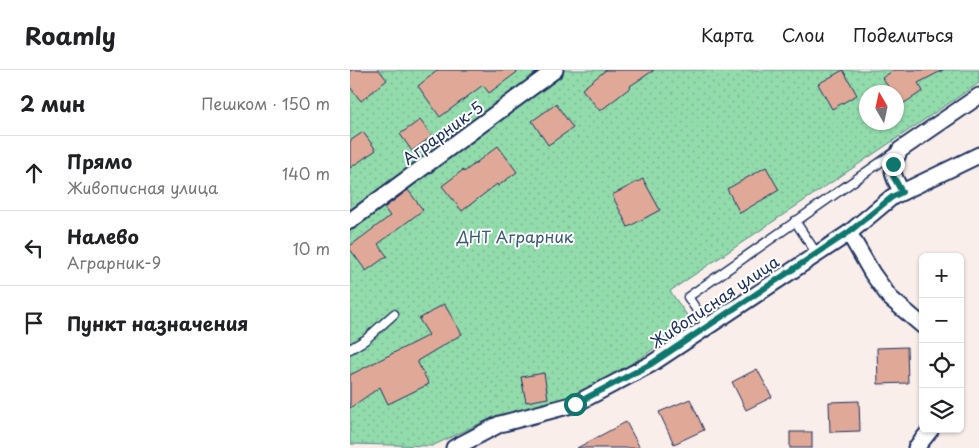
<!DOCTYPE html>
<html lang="ru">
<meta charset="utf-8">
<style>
body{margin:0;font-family:"Playpen Sans",sans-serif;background:#f6f6f6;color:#202124}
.controls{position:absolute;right:15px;bottom:15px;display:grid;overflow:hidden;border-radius:8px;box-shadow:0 1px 4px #0004}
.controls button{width:45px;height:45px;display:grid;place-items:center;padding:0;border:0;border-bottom:1px solid #e0e0e0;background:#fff;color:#202124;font:25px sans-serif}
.compass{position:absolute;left:509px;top:15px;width:45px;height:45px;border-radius:50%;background:#fff;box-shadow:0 1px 4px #0004;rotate:351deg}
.stop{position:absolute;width:15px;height:15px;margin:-11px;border:4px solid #0f766e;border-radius:50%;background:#fff}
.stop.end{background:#0f766e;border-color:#fff;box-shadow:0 1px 5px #0008}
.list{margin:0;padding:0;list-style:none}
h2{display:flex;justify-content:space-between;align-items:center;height:65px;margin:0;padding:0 20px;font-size:21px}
h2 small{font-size:16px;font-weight:400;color:#757577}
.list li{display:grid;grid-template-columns:32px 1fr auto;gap:15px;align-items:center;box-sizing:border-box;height:75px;padding:0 20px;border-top:1px solid #e0e0e0}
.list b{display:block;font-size:19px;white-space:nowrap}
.list p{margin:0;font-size:16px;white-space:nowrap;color:#757577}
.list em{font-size:16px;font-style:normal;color:#757577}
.icon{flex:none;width:28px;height:28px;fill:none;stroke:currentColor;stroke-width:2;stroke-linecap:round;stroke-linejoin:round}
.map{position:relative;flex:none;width:629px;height:378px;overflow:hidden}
header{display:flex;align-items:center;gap:30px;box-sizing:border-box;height:70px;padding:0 25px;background:#fff;border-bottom:1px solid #e0e0e0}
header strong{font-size:24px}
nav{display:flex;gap:28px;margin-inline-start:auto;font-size:18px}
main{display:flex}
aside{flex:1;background:#fff}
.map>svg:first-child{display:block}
.garden{fill:url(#garden-dots);stroke:#568584;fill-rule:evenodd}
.building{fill:#e0a997;stroke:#1b2f5e}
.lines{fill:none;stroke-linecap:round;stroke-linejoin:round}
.lane-casing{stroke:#1b2f5e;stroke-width:11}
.street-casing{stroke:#1b2f5e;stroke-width:19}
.lane{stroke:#fff;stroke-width:8}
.street{stroke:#fff;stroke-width:15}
.route{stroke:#0f766e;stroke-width:6}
.labels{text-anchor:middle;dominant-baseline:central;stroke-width:4;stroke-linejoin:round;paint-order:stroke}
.street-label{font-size:16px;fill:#1b2f5e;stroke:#fff}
.park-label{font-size:16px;fill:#395a71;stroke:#fff}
</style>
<header>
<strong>Roamly</strong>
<nav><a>Карта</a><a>Слои</a><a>Поделиться</a></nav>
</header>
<main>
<aside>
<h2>2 мин<small>Пешком · 150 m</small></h2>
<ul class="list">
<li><svg class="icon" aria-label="ahead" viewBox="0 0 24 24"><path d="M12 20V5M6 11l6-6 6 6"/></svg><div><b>Прямо</b><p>Живописная улица</p></div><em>140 m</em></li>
<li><svg class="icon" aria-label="left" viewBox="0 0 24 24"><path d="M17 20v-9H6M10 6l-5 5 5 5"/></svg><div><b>Налево</b><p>Аграрник-9</p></div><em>10 m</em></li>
<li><svg class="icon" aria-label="arrive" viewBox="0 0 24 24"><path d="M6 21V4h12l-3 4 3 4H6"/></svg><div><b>Пункт назначения</b></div></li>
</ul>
</aside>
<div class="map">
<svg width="629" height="378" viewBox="0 0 629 378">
<defs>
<pattern id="garden-dots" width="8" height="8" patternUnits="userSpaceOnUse" patternTransform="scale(1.25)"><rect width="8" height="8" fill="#92dbab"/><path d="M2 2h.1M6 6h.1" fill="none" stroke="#7dbc96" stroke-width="1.8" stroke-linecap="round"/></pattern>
</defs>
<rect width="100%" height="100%" fill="#f9eeea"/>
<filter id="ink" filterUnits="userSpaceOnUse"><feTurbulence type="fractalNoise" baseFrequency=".02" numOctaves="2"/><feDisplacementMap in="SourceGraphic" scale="10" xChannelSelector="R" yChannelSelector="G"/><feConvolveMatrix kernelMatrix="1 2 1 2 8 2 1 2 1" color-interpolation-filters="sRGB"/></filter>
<g filter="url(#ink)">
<path class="garden" d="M0,0h629v13l-309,208 21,30 -50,37 -78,45 -67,13 -64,30 -82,-2zM516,22h30v30h-30z"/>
<g class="building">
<polygon points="0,0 29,0 37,10 11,31 0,17"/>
<polygon points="88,0 170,0 139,23 133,15 90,47 68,16"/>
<polygon points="256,0 304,0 280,16 281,17 250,41 232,19"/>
<polygon points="493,0 507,25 482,39 468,14"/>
<polygon points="544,0 593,0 568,13 573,21 551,35 546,29 546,22 542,22 532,8"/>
<polygon points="206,34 223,58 198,75 182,51"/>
<polygon points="70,50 82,66 62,81 50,64"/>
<polygon points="13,62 26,80 0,98 0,71"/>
<polygon points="148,76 167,102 148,116 147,114 112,141 92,116 113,100 114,102"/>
<polygon points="416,97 429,120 390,143 377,119"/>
<polygon points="293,109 310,140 278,157 262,125"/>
<polygon points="58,120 73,140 28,174 37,186 16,201 0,179 0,176 40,146 34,138"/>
<polygon points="94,234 112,264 67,291 79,314 38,334 30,317 0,338 0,305 79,265 69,249"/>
<polygon points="557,277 558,313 528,314 527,278"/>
<polygon points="407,299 422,327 396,340 382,312"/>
<polygon points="194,303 198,328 176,332 171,307"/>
<polygon points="340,329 354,360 324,374 309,342"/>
<polygon points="509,331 510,361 480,362 479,332"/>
<polygon points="276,352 290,378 227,378"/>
<rect x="440" y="362" width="22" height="16"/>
</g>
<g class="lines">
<defs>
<g id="lane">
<polyline points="445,151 467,184"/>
<polyline points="358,257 338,227 545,82"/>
<polyline points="0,279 15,270 44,244"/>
</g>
<g id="street">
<path d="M552,122c-11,-19 -12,-22 -2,-42l79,-54"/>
<polyline points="0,151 205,0"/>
<polyline points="499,163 522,203 540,228 573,256"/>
<polyline points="104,378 150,354 225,334 301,294 499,163 542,127 629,85"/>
<polyline points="566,378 581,359"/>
</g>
</defs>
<use href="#lane" class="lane-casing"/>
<use href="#street" class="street-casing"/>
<use href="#lane" class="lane"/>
<use href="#street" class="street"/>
</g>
</g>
<g class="lines" filter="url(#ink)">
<polyline class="route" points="225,334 301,294 499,162 542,127 552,122 543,106 543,94"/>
</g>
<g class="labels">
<g class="street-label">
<text transform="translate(92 62) rotate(-36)">Аграрник-5</text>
<text transform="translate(364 231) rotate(-34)">Живописная улица</text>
</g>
<g class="park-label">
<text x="165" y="166">ДНТ Аграрник</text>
</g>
</g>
</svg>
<div class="controls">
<button>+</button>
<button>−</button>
<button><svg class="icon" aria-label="locate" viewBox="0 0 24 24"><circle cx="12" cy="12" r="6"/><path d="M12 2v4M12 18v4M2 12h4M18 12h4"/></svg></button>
<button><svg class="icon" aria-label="layers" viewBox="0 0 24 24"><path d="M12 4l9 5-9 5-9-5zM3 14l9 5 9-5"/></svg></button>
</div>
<svg class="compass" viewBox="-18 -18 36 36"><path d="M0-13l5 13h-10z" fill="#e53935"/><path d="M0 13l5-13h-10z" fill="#757577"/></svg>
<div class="stop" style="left:225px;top:334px"></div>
<div class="stop end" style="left:543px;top:94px"></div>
</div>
</main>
